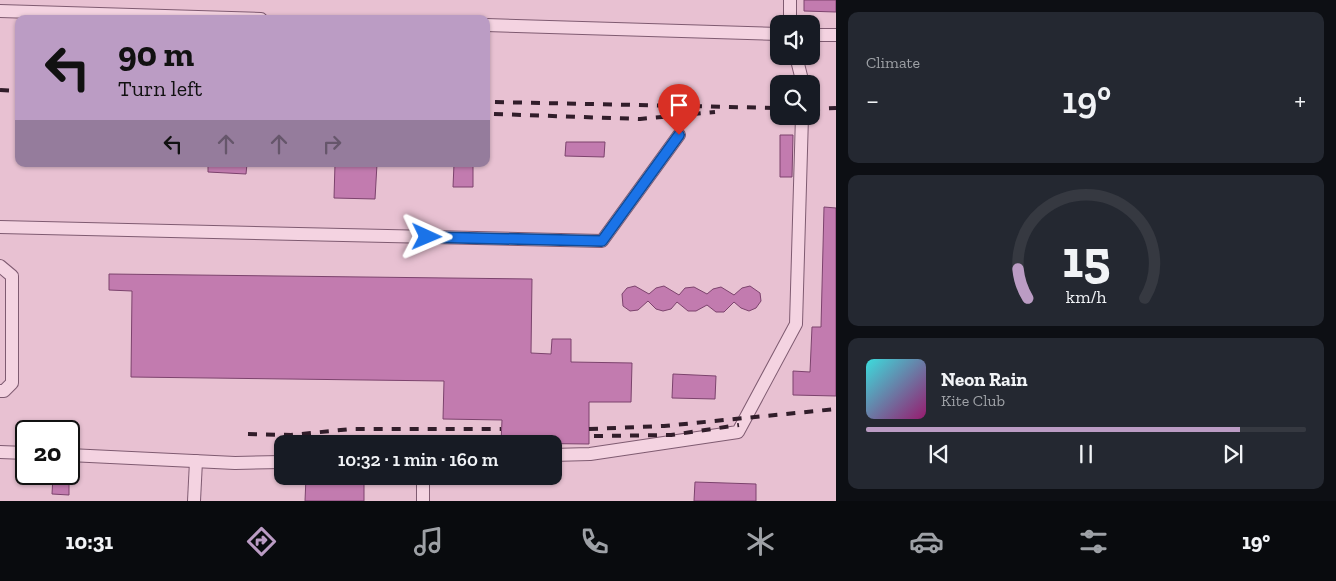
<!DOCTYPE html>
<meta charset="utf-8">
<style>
body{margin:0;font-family:"Zilla Slab",serif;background:#242831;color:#f1f3f6;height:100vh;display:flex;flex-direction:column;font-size:19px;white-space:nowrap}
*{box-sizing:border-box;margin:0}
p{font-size:16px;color:#9ea1a6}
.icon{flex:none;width:28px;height:28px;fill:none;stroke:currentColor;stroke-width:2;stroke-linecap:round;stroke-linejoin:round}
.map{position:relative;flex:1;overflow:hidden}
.details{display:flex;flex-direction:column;gap:12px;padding:12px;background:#0d0f14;width:500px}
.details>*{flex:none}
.guide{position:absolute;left:15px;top:15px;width:475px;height:152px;border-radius:10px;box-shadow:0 1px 4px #0004;background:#bb9cc4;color:#111;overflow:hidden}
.tools{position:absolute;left:770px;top:15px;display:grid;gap:10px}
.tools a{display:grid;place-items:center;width:50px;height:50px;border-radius:10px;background:#171b24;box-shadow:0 1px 4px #0004;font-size:25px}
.speed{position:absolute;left:15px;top:420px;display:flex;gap:10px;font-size:25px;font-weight:700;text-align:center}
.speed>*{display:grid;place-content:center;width:65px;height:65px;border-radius:50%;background:#171b24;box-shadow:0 1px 4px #0004;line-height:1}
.speed .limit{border:2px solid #111;border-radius:8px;background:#fff;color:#111}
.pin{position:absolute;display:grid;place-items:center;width:42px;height:42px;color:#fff;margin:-51px -21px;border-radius:50% 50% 50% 0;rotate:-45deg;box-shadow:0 0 5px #0007}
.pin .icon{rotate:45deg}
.me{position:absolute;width:55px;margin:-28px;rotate:91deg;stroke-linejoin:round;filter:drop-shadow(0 0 4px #0008)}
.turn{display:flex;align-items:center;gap:18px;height:105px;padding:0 20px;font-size:22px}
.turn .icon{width:65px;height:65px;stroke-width:2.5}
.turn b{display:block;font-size:35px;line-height:42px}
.lanes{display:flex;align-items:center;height:48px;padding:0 20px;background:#0003;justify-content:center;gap:25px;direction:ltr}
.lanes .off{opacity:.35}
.big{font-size:38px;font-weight:600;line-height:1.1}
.details .card{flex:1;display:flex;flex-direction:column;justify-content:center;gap:8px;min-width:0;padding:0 18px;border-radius:10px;background:#242831}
.details .dial{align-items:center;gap:0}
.dial svg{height:130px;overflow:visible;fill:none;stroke:#363941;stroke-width:7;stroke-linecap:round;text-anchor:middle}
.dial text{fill:#f1f3f6;stroke:none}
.song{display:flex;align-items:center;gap:15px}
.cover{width:60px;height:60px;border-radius:8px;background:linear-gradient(135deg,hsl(180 70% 55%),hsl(320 70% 35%))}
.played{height:5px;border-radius:2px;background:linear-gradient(90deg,#bb9cc4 85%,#363941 85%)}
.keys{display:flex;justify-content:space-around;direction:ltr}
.heat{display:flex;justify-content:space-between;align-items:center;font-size:28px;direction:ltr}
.trip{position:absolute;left:274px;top:435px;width:288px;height:50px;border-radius:10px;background:#171b24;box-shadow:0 1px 4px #0004;font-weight:600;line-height:50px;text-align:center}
.tab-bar{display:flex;height:80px;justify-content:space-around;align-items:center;background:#090b0e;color:#9ea1a6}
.tab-bar .icon{width:35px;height:35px}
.tab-bar .on{color:#bb9cc4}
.tab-bar b{font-size:22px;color:#f1f3f6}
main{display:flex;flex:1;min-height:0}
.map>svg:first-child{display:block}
.building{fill:#c27baf;stroke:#7c436d}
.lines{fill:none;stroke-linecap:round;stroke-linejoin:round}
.minor-casing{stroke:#7f5b71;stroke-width:14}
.minor{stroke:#f4d3e1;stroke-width:12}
.rail{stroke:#311d2a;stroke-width:4;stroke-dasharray:9 9;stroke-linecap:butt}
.route-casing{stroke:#114b97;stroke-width:12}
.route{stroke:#1a73e8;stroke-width:9}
</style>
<main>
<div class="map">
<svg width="836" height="501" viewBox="0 0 836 501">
<rect width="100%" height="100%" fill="#e8c1d2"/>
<!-- building -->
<g class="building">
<polygon points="804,0 836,0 836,12 804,11"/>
<polygon points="780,135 793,135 792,177 780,177"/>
<polygon points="566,142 605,142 604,157 565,156"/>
<polygon points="208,164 247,164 246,174 208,172"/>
<polygon points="335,164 377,164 375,199 334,198"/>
<polygon points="454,164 473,164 473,187 453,187"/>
<polygon points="824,207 836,208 836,396 793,395 793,371 810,372 812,327 821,327"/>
<polygon points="109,274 532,279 531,353 551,354 552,339 571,339 571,362 632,363 631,402 589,402 589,444 501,443 502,420 443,419 444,381 131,377 132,291 109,290"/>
<polygon points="635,286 649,294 656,288 664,286 679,295 685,288 694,287 707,294 713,289 721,287 734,295 742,288 750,286 760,293 761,301 756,308 749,311 741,308 734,302 724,312 716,312 707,305 696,311 688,311 677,302 671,309 663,311 656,309 648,301 638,310 630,311 623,306 622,294 627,288"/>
<polygon points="673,374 716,376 715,399 672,398"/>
<polygon points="53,476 69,477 69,495 52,494"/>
<polygon points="306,477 364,478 364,501 305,501"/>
<polygon points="695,482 756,484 756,501 694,501"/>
</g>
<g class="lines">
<defs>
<g id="minor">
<polyline points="0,11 261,19"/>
<polyline points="790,24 790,0"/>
<polyline points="486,25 779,34"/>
<polyline points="811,35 836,35"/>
<polyline points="796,56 803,84"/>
<polyline points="0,227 602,241 679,135"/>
<polyline points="0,266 12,276 12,383 4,391 0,391"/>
<polyline points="0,452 26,453"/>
<polyline points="69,455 235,463 282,462"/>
<polyline points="552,455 590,454 738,432 796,324 802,116"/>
<polyline points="194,501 196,461"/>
<polyline points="423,501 423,476"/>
</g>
</defs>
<!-- minor casing -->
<use href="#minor" class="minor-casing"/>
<!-- minor -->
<use href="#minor" class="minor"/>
<!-- rail -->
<g class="rail">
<polyline points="0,90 19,91"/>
<polyline points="495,102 779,108"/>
<polyline points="811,109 836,108"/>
<polyline points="494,114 640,119 715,112"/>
<polyline points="589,429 664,426 836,409"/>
<polyline points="248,434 291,435 351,429 501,429"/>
<polyline points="594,436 671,435 739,425"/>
</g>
</g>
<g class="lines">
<defs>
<polyline id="route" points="427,237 602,241 679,135"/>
</defs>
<!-- route casing -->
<use href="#route" class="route-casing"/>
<!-- route -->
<use href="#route" class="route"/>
</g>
</svg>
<div class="tools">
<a><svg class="icon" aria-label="sound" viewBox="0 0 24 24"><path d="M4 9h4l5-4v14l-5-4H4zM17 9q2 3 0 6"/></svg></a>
<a><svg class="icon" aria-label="search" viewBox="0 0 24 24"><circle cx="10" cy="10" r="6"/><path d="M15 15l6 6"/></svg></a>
</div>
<div class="speed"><div class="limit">20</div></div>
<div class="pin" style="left:679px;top:135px;background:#d93025"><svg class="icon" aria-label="arrive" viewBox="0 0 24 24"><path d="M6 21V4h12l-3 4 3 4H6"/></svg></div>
<svg class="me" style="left:427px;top:237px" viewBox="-20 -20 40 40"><path d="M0-17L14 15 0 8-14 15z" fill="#1a73e8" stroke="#fff" stroke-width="4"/></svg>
<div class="trip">10:32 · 1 min · 160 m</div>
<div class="guide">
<div class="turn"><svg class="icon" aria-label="left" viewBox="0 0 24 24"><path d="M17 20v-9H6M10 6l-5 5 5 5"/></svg><div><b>90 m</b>Turn left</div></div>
<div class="lanes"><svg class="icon" aria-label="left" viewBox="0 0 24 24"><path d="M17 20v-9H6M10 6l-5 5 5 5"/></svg><svg class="icon off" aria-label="ahead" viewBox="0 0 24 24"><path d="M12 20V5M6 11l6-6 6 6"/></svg><svg class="icon off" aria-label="ahead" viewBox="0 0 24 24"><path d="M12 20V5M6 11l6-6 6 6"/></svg><svg class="icon off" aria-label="right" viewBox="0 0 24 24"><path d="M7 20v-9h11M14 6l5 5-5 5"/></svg></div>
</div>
</div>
<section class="details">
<div class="card"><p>Climate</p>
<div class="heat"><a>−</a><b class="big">19°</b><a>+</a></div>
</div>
<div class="card dial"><svg viewBox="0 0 100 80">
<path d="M14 69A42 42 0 1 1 86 69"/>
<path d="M14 69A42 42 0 0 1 8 51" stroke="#bb9cc4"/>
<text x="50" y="56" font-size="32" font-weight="700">15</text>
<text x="50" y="72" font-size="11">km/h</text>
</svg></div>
<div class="card">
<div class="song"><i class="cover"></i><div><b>Neon Rain</b><p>Kite Club</p></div></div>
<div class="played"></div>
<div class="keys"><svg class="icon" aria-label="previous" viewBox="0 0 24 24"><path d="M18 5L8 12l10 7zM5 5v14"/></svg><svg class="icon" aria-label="pause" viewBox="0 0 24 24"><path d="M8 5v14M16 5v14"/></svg><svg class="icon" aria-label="next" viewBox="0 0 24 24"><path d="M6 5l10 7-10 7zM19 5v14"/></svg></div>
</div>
</section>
</main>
<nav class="tab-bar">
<b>10:31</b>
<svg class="icon on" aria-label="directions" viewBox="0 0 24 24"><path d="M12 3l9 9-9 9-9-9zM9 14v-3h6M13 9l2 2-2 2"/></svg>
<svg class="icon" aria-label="music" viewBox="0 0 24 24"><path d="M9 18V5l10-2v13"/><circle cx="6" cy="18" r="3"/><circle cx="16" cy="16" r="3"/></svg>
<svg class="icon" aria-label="phone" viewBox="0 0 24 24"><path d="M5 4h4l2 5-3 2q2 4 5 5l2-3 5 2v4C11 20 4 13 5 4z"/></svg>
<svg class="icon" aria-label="climate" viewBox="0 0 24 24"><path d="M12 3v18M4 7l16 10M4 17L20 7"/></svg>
<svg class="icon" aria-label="car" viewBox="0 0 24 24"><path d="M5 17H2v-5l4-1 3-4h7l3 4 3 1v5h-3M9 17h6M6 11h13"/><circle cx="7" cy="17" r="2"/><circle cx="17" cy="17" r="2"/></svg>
<svg class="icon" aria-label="filters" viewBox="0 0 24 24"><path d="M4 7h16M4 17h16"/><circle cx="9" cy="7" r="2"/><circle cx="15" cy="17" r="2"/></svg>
<b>19°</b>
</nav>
